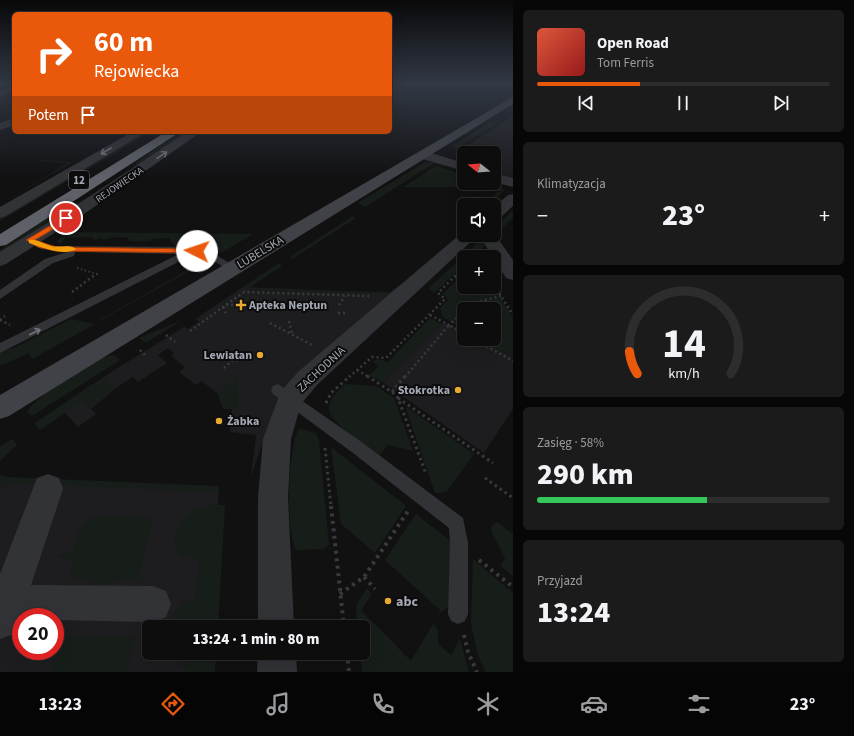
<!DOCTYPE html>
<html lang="pl">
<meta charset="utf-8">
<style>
body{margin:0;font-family:"Source Sans 3",sans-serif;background:#1b1b1c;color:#f1f3f6;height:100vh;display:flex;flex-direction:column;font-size:15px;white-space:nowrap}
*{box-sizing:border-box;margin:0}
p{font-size:13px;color:#9a9c9e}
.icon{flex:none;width:22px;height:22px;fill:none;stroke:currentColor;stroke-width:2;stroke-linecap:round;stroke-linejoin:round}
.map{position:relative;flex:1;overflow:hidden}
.sheet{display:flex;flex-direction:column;gap:10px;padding:10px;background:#070708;width:341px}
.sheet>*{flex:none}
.top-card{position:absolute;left:12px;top:12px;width:380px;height:122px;border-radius:6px;box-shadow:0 4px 16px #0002,0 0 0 1px #2d2d2e;background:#ea580c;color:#fff;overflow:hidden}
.needle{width:26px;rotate:287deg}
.buttons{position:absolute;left:457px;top:146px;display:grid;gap:8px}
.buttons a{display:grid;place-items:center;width:44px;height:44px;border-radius:6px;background:#0d0d0e;box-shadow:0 4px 16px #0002,0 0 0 1px #2d2d2e;font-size:20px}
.speed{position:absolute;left:12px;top:608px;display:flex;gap:8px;font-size:20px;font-weight:700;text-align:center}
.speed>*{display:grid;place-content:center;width:52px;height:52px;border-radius:50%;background:#0d0d0e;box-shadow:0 4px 16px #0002,0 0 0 1px #2d2d2e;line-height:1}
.speed .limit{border:6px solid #d22;background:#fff;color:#111}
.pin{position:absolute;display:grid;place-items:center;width:34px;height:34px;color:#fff;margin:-17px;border:2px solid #fff;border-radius:50%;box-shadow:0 1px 4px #0007}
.me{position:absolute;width:44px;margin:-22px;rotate:274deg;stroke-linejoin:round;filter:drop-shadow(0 0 3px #0008)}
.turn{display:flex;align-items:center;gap:14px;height:84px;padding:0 16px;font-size:18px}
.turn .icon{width:52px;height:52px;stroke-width:2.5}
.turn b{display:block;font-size:28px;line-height:34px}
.then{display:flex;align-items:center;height:38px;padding:0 16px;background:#0003;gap:8px;font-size:15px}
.big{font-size:30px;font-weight:800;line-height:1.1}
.sheet .card{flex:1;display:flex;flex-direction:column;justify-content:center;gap:6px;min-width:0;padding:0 14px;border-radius:6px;background:#1b1b1c}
.sheet .dial{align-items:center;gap:0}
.dial svg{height:104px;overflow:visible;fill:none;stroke:#2d2d2e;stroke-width:7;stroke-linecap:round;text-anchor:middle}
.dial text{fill:#f1f3f6;stroke:none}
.song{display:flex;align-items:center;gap:12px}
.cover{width:48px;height:48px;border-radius:6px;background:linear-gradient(135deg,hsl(10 70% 55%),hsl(0 70% 35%))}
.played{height:4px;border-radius:2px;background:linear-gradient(90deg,#ea580c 35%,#2d2d2e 35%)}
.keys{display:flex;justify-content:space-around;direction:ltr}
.heat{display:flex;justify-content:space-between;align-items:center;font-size:22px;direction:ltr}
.charge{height:6px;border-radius:3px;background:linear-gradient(90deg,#34c759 58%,#2d2d2e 0)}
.trip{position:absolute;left:142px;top:620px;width:228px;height:40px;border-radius:6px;background:#0d0d0e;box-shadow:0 4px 16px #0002,0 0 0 1px #2d2d2e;font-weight:800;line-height:40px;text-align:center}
.tab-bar{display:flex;height:64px;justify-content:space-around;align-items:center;background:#050506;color:#9a9c9e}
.tab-bar .icon{width:28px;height:28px}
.tab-bar .active{color:#ea580c}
.tab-bar b{font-size:18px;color:#f1f3f6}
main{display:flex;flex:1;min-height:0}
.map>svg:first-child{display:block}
.built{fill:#1d1d1f;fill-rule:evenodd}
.green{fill:#171d18}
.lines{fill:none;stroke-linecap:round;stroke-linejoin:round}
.path-far3{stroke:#383a3e;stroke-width:2;stroke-dasharray:1.5 2.5;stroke-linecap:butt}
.path-far2{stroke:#383a3e;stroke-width:2.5;stroke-dasharray:2 3;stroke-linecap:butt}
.path-far1{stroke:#383a3e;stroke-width:3;stroke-dasharray:2.5 3.5;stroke-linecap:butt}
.path{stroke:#383a3e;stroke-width:4;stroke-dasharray:3 4.5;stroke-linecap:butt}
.lane{fill:#323337;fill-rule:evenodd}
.street{fill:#323337;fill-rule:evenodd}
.secondary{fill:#404247;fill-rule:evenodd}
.highway{fill:#5e6168;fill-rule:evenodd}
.oneway{stroke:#70737b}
.route{fill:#ea580c;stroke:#983908}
.slow{fill:#f59e0b}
.poi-dot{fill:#e8a933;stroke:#0c0c0d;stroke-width:1.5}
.labels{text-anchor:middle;stroke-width:4;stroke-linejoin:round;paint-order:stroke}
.far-street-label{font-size:10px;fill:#a3a8b2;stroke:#0c0c0d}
.shield{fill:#0c0c0d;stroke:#767980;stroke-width:1}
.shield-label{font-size:11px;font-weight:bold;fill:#a3a8b2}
.street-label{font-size:12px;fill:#a3a8b2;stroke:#0c0c0d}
.poi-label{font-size:12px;font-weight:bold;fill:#a3a8b2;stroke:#0c0c0d;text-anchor:start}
.near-poi-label{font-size:14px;font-weight:bold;fill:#a3a8b2;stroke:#0c0c0d;text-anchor:start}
</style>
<main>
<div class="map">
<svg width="513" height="672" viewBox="0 0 513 672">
<rect width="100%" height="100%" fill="#111112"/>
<!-- built -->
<g class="built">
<polygon points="513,116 513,180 494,174 494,153 454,154"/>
<polygon points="401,284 265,435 251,477 256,435 230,432 232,409 223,409 218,394 202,381 196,385 179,372 185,367 171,356 174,353 168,348 158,355 167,363 138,382 133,377 116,388 91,409 96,414 78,427 65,413 40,430 35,423 119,367 184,327 188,329 199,322 195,319 243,287 389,293"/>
<polygon points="445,323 448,323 464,331 464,339 479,339 513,357 513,409 484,453 384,383 441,324"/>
<path d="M0 482 219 486 210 627H149V653H208L207 672H0ZM21 617H55V651H21Z"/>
</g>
<!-- green -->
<g class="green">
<polygon points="390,83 483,83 488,87 510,87 505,83 513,84 513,88 490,101 390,101"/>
<polygon points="501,121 457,148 451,147 490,122"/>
<polygon points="143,132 151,132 0,221 0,216"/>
<polygon points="182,132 192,132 133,168 141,159"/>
<polygon points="41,160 73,162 0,204 68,163 40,161"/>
<polygon points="436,162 365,207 359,204 359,202 424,163"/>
<polygon points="436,166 464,175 464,183 489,183 505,190 489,205 484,205 499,191 485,187 403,187"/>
<polygon points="92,195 0,255 0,250 48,218"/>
<polygon points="513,210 513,218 497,233 495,227"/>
<polygon points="353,216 356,218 292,259 290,257"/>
<polygon points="67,232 253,234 221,253 205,247 198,238 178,240 182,245 175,247 169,238 151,239 151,241 129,241 128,237 112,237 102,240 101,238 94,240 92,237 65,238 61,244 56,242"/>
<polygon points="479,241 484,242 485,245 472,257 464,257 464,265 434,293 429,288"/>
<polygon points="195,257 206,262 101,320 99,320 195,266 182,263 181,261"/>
<polygon points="279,263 282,266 247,289 390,292 401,284 401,286 393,294 247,291 243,287"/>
<polygon points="464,272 464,287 494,287 513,318 513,357 479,339 494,339 494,309 464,309 464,331 443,317 440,308 448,300 443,294"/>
<polygon points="430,318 441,324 384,383 369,375 378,367 373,361 379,359 388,362"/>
<polygon points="71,319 95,324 32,359 29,353 0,366 0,351 14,348"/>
<polygon points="182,320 146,343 139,338"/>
<path d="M114 355 120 360 32 416 30 415 27 411C37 396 96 356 114 355Z"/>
<polygon points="237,377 238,409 223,409 218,394"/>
<polygon points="109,378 109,381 116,388 90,409 82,400 40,430 35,423 94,383 97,386"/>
<path d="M345 384 376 386 394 398 413 451 388 445 380 455C368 447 330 423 329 410 328 399 338 391 345 384Z"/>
<polygon points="405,406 474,454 448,490 443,493 435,493"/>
<path d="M302 429 316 433 319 440 329 544 324 549 296 550C285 528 288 452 298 430Z"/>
<polygon points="12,439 17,445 0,461 0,447"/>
<polygon points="331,447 406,506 375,553 341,524"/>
<polygon points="0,475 7,477 219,486 218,492 11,483 0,491"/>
<path d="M217 505H225L218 627H171C175 609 178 605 195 599L199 559C193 558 184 558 179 553 167 539 181 519 193 511 199 507 210 506 217 505Z"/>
<polygon points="416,514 453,543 450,606 439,614 440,610 385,560"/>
<path d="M96 517 152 518 139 579 100 584 70 577 72 560 58 556V555L73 552C79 535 77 522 96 517Z"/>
<polygon points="497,522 513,534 513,576 501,566 505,558 492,533 491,526"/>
<polygon points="473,559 513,593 513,672 486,672 478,656 471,624"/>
<polygon points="367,588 372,594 361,610 411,661 433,624 438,630 438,644 451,655 460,639 469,672 362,672 360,653 363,653 363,627 357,627 356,606"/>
<polygon points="134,637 127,672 52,672 61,638"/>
<polygon points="171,653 216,653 215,672 186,672 187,669"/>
</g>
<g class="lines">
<!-- path-far3 -->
<g class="path-far3">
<polyline points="77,268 97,274 95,275"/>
<polyline points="456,275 464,268"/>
</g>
<!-- path-far2 -->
<g class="path-far2">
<polyline points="455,277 464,278"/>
<polyline points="494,285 513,315"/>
<polyline points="72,292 96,274"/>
<polyline points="226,305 237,305"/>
<polyline points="339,305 345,296"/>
<polyline points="223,307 226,313"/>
<polyline points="467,309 481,301 501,296"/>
<polyline points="338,313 348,313"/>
<polyline points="430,315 449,325 464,311"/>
<polyline points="0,320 10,325"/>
<polyline points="0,320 5,316"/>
<polyline points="289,321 292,334"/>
<polyline points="270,323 312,345"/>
<polyline points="190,331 244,292 369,296"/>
<polyline points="166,335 175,342"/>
<polyline points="473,339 513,361"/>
<polyline points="140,350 146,356"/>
<polyline points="224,368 232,361 256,357"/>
<polyline points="357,370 369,377"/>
<polyline points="349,377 372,357 386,358 445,299 438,293 457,274"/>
<polyline points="405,377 449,325 464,334"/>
</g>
<!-- path-far1 -->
<g class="path-far1">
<polyline points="367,376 392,392 398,398 426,474"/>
<polyline points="392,392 405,376"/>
<polyline points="398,398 493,463"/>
<polyline points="326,403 331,393 350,376"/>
<polyline points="231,421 256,424"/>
<polyline points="325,448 331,507"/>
<polyline points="485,478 513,498"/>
</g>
<!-- path -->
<g class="path">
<polyline points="331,506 344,627"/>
<polyline points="479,560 513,587"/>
<polyline points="364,577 375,589"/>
<polyline points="340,594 364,577 408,511"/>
<polyline points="464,635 468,652 477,672"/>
<polyline points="347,653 349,672"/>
</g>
<!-- lane -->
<g class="lane">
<polygon points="30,237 44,244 56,246 194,247 211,252 238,268 233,271 229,270 205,256 194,254 0,353 0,343 179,254 75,252 74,256 53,263 0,299 0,290 45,259 67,252 41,249 27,242 27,238"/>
<polygon points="278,384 363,443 463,518 468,543 468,614 465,621 458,624 451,621 448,614 450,543 449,528 353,453 273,394 271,390 273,386"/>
</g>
<!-- street -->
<g class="street">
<polygon points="14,86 14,92 0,97 0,91"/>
<polygon points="14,118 14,125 0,130 0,123"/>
<polygon points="132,132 146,132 6,216 0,218 0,207"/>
<polygon points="187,132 201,132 84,214 6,264 0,266 0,252 72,208"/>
<polygon points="424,151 464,163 464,171 419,158 418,155"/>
<polygon points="494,173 513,178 513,187 494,182"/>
<polygon points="513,194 513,206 500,218 494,220 494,207 508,195"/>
<polygon points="464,231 464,235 478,235 317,385 301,404 291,439 288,497 294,627 258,627 258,497 263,439 281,391 299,371"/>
<polygon points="494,233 513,260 513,280 506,278 479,235 494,235"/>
<polygon points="48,474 59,478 63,489 31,585 153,586 166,591 171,604 166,617 153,622 55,620 55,617 21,617 13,634 0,639 0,574 37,478"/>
<polygon points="258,653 296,653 297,672 257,672"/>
</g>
<!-- secondary -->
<polygon class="secondary" points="513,97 513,104 9,416 0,419 0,395"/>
<!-- highway -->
<polygon class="highway" points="166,132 180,132 6,245 0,246 0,234"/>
</g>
<!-- one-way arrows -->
<defs><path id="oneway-shaft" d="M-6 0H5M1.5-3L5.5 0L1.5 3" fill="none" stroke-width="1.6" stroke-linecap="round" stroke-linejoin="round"/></defs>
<g class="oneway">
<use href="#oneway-shaft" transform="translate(106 151) rotate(150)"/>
<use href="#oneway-shaft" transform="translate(162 155) rotate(-34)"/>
<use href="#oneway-shaft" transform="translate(35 332) rotate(-27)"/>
</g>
<!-- sky -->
<linearGradient id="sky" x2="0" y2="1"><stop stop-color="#09090a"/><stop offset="0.47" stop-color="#323844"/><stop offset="1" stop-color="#323844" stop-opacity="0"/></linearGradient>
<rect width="513" height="177" fill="url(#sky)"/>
<!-- route -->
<polygon class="route" points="66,216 70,218 69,220 35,240 56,247 197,249 201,251 197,253 56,251 38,247 26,240"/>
<!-- slow -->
<path class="slow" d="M29 240C37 239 44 244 51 246 59 248 70 244 76 249 65 257 41 247 29 243Z"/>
<!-- markers -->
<g class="poi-dot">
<path d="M239 299h4v4h4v4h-4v4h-4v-4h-4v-4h4z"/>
<circle cx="260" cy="355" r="4"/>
<circle cx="458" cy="390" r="4"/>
<circle cx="219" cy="421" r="4"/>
<circle cx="388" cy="601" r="4"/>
</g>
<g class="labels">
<!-- far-street labels -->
<g class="far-street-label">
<text transform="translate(119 184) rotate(-34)" y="4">REJOWIECKA</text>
</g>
<!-- shield labels -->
<rect class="shield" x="69" y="171" width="20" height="18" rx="3"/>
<g class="shield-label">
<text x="79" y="184">12</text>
</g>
<!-- street labels -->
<g class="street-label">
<text transform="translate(260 252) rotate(-31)" y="4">LUBELSKA</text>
<text transform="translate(321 369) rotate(-43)" y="4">ZACHODNIA</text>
</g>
<!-- poi labels -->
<g class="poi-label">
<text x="249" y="309">Apteka Neptun</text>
<text x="252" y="359" text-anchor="end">Lewiatan</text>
<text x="450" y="394" text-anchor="end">Stokrotka</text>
<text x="227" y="425">Żabka</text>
</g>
<!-- near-poi labels -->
<g class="near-poi-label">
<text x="396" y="606">abc</text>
</g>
</g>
</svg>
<div class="buttons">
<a><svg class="needle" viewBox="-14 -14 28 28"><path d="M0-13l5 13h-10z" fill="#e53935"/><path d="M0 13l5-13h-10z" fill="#9a9c9e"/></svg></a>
<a><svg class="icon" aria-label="sound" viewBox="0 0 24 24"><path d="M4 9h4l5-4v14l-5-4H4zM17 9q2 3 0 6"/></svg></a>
<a>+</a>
<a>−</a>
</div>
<div class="speed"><div class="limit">20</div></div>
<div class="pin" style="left:66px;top:218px;background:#d93025"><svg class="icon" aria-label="arrive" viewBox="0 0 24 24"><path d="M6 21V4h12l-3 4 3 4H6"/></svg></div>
<svg class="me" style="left:197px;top:251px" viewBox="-20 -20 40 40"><circle r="19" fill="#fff"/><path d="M0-13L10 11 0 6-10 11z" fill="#ea580c"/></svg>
<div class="trip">13:24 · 1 min · 80 m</div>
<div class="top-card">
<div class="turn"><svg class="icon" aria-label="right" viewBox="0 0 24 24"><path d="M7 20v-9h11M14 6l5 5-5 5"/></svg><div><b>60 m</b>Rejowiecka</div></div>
<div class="then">Potem<svg class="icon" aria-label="arrive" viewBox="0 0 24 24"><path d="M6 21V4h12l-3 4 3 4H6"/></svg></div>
</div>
</div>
<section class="sheet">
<div class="card">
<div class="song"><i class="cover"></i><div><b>Open Road</b><p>Tom Ferris</p></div></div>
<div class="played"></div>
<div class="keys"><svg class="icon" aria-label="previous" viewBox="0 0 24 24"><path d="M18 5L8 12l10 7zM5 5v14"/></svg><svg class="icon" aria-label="pause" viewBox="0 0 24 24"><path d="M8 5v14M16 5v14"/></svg><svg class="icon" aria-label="next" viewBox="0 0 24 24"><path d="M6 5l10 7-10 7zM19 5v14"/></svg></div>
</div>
<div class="card"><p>Klimatyzacja</p>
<div class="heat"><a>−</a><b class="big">23°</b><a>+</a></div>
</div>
<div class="card dial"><svg viewBox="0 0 100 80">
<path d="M14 69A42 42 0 1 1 86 69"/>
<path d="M14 69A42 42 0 0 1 8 52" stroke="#ea580c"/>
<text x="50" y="56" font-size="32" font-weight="700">14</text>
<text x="50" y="72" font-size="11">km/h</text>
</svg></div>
<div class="card"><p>Zasięg · 58%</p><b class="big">290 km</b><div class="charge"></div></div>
<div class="card"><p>Przyjazd</p><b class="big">13:24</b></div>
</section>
</main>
<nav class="tab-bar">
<b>13:23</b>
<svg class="icon active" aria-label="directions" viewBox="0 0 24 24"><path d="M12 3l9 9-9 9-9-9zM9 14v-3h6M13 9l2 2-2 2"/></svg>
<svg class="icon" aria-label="music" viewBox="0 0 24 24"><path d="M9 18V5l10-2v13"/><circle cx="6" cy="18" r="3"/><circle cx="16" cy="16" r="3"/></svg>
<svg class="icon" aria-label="phone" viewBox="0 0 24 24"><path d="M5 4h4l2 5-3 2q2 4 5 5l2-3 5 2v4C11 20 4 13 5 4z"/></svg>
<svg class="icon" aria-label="climate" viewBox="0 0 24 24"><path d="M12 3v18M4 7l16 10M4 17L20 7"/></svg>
<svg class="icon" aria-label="car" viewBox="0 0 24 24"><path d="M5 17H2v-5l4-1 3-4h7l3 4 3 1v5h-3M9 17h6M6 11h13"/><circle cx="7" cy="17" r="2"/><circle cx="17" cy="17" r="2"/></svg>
<svg class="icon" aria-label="filters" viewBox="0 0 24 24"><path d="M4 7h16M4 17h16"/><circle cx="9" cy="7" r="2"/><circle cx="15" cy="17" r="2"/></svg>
<b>23°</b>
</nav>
